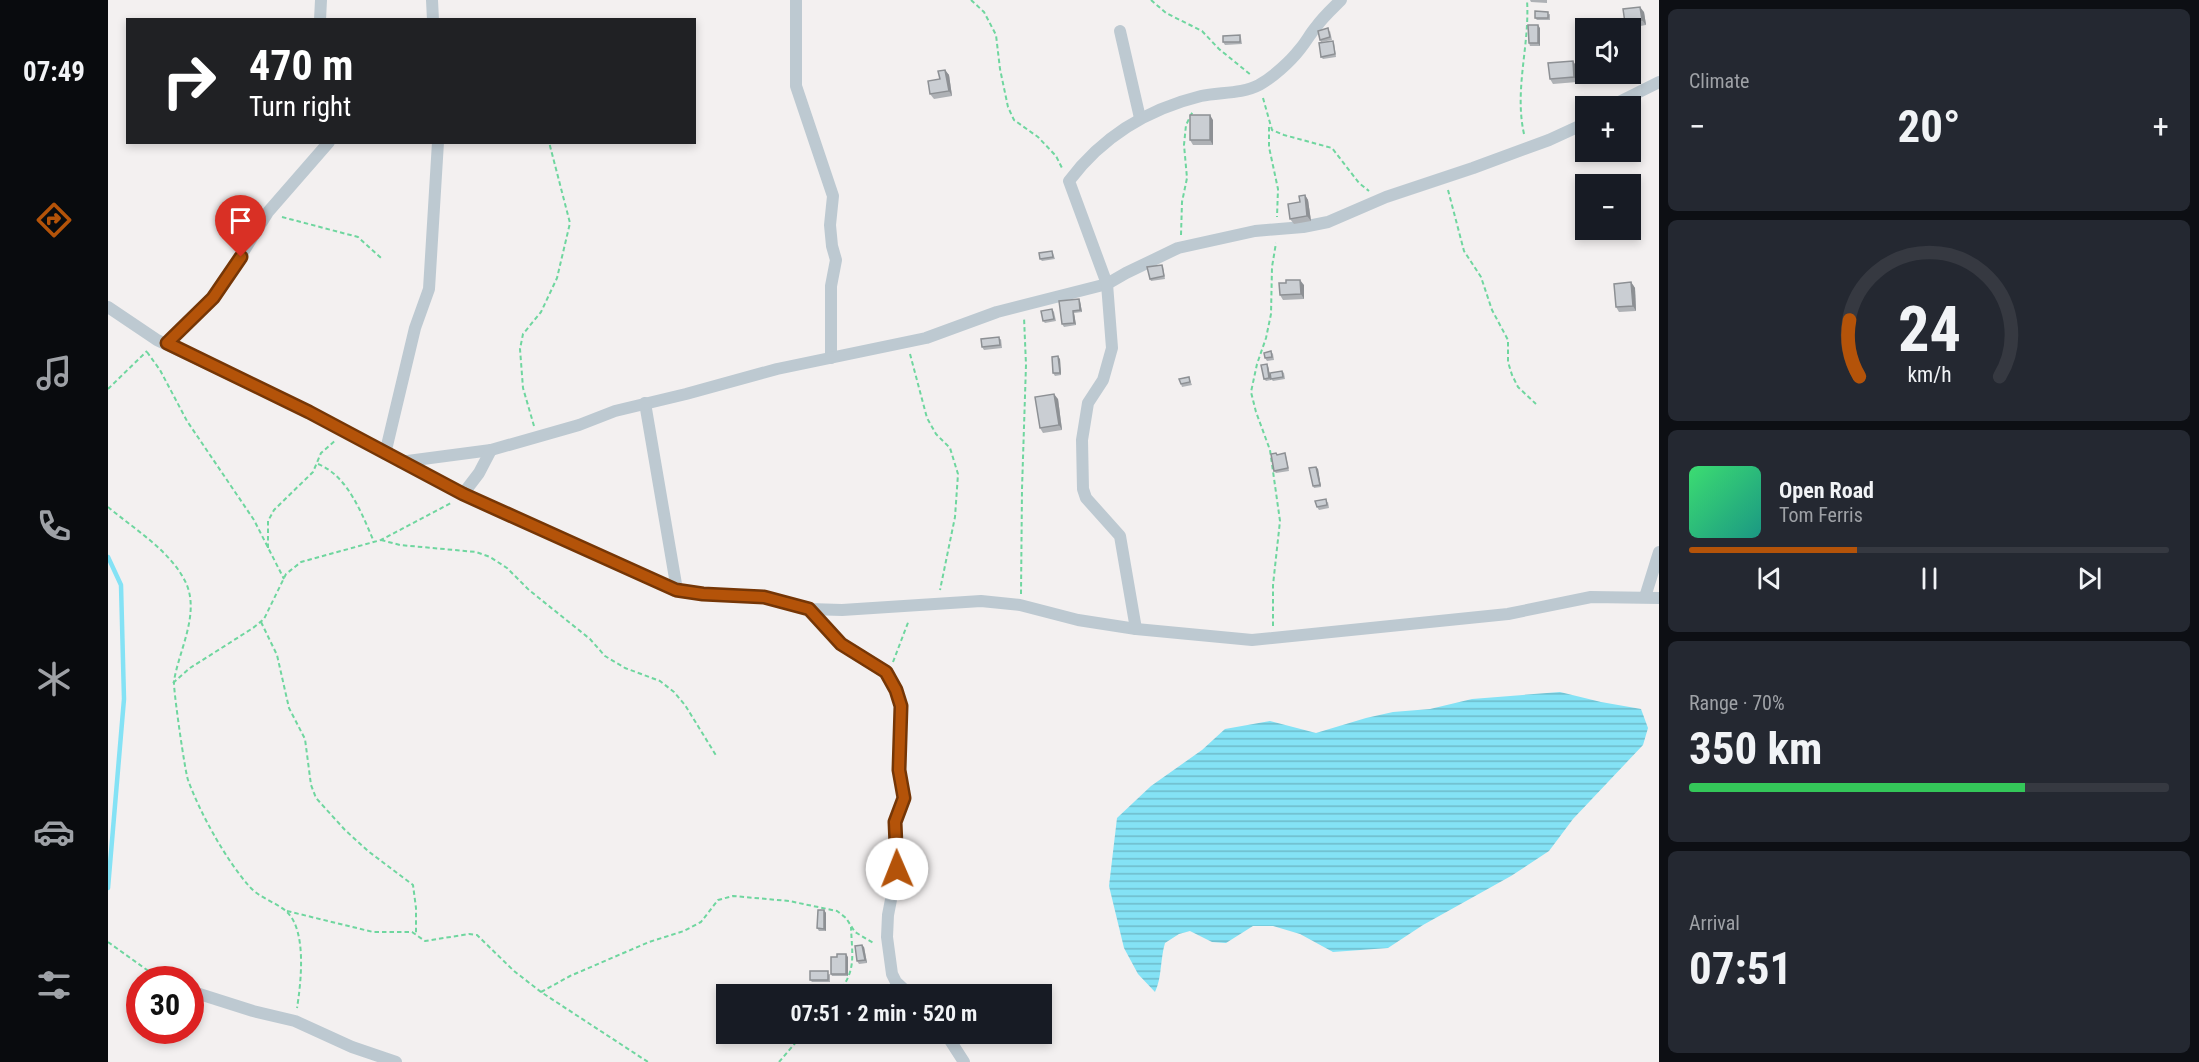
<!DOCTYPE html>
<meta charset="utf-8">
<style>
body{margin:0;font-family:"Roboto Condensed",sans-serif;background:#242831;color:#f1f3f6;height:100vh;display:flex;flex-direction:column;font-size:22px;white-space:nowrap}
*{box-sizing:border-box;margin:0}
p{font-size:20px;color:#9ea1a6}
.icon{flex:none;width:33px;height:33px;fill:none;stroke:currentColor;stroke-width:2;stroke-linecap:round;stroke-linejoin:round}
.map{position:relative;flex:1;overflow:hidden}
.drawer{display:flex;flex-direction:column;gap:9px;padding:9px;background:#0d0f14;width:540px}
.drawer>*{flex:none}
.banner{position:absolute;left:18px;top:18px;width:570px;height:126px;border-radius:0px;box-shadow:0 3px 9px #0003;background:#202124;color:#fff;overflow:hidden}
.fabs{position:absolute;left:1467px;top:18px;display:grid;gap:12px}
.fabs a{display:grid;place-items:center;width:66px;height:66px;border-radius:0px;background:#171b24;box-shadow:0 3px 9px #0003;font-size:30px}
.speed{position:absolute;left:18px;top:966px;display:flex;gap:12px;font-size:30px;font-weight:700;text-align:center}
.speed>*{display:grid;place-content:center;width:78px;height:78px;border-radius:50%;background:#171b24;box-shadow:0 3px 9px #0003;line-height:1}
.speed .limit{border:9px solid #d22;background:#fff;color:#111}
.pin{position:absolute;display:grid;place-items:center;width:51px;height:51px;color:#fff;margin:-62px -26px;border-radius:50% 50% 50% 0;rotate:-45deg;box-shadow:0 0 6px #0007}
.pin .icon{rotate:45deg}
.me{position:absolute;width:66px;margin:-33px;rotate:359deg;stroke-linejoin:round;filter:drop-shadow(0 0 4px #0008)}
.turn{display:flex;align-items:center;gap:21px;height:126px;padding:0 24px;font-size:27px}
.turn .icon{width:78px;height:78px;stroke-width:2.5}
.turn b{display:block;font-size:42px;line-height:51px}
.big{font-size:45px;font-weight:700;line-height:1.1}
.drawer .card{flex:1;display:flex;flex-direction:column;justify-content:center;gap:9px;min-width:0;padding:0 21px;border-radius:9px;background:#242831}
.drawer .dial{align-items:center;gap:0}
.dial svg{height:156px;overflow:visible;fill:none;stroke:#363941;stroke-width:7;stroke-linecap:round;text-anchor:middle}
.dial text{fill:#f1f3f6;stroke:none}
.song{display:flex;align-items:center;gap:18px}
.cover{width:72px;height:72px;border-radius:9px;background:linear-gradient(135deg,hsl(140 70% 55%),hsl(170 70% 35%))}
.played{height:6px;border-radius:3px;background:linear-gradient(90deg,#b45309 35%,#363941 35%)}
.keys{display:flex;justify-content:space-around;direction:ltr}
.heat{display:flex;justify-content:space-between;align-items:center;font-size:33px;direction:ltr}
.charge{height:9px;border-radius:4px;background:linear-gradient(90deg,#34c759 70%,#363941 0)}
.trip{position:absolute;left:608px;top:984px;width:336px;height:60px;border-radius:0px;background:#171b24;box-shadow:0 3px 9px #0003;font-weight:700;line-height:60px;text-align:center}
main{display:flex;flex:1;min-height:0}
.dock{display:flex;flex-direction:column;width:108px;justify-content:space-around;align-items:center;background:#090b0e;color:#9ea1a6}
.dock .icon{width:42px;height:42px}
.dock .selected{color:#b45309}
.dock b{font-size:27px;color:#f1f3f6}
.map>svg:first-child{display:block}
.water{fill:url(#water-rules)}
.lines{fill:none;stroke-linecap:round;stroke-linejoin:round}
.stream{stroke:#84e2f5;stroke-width:4.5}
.path{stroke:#6fd69f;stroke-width:2;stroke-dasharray:4.5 3;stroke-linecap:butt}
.minor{stroke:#bdc9d1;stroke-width:12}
.wall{fill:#aeb1b5}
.shaded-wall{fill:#8d9094}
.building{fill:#caced3;stroke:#8d9094;stroke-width:1.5}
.route-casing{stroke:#753606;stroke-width:15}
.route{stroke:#b45309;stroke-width:10}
</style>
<main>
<nav class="dock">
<b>07:49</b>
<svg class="icon selected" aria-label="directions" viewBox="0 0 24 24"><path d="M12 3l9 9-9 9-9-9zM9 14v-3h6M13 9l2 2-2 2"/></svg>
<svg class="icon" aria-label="music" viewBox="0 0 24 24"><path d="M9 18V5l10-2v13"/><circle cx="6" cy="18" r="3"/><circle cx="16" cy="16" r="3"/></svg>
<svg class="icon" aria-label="phone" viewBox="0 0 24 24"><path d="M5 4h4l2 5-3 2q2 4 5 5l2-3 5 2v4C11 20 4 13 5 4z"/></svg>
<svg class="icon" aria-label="climate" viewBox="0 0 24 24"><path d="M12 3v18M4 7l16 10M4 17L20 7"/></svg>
<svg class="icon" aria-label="car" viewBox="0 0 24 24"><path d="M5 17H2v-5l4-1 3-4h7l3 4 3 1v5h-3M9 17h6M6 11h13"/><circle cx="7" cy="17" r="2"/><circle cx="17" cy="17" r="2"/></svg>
<svg class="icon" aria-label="filters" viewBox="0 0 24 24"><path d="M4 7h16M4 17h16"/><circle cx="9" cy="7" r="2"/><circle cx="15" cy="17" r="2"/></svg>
</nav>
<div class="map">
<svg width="1551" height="1062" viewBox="0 0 1551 1062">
<defs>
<pattern id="water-rules" width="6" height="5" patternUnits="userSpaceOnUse" patternTransform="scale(1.5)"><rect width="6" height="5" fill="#84e2f5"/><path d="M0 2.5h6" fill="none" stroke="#6ebaca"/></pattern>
</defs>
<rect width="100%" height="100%" fill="#f3f0f0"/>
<!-- water -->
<path class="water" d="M1452 692 1493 702 1533 709 1540 728 1535 745 1465 819 1441 851 1403 876 1315 925 1280 948 1225 952 1192 934 1165 926H1145L1118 943 1104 942 1082 931 1071 934 1057 943C1052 960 1054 977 1047 992L1030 974 1016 948 1001 886 1009 818 1043 786 1094 750 1117 729 1162 721 1208 733 1258 718 1285 712 1322 709 1364 699Z"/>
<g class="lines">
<!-- stream -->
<polyline class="stream" points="0,557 13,585 16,699 0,888"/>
<!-- path -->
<g class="path">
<polyline points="863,0 876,12 888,35 892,69 900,107 906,120 930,137 948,156 954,168"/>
<polyline points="1043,0 1058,13 1094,31 1111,49 1143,75"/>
<polyline points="1155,98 1164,130 1176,135 1224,148 1251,183 1261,191"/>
<polyline points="1161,127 1161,147 1170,189 1169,217"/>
<path d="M1416 134C1406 89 1422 45 1419 0"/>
<polyline points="1340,190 1356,251 1373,277 1384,310 1400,340 1400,362 1404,375 1410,387 1428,404"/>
<polyline points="174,217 250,237 273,258"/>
<polyline points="1073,235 1074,202 1079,178 1076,145 1078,125 1085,111"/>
<polyline points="39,352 52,370 79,421 146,520 176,579"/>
<polyline points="802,354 819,418 828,434 842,448 850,474 847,517 832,590"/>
<polyline points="0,389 39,351"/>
<polyline points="426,426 415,388 412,349 415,334 433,312 449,278 462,223 441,142"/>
<path d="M210 464C240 476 254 514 266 542"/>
<path d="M0 507C26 529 63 551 78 583 92 614 71 650 66 681 65 688 77 772 80 780 92 813 118 860 141 886 151 898 168 902 179 912 199 931 193 983 189 1008"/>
<polyline points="273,540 292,545 368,552 382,557 399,568 421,590 482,639 497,656 517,668 552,681 566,692 577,705 609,757"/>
<polyline points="160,548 160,521 166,510 205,472 213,453 228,440"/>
<polyline points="913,594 914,489 918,365 916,317"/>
<polyline points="153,622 169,655 181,708 197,739 203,785 208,798 237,830 260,851 305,885 308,908 308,933"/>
<polyline points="1165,626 1165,585 1172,521 1162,450 1148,412 1143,392 1149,364 1158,338 1163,314 1164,267 1168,243"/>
<polyline points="785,662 801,620"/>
<polyline points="65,683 82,668 145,628 156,619 178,574 193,562 273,540 343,503"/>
<polyline points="179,911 265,932 304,932 317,941 361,934 369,935 406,971 433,992 540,1062"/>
<polyline points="0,942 53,980"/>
<polyline points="433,992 462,976 541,942 576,931 593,922 610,900 625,896 681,901 729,911 738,918 747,932 767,944"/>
<path d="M729 994C749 971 744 956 743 927"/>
<polyline points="671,1062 695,1034"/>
</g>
<!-- minor -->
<g class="minor">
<polyline points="324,0 325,20"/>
<polyline points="688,0 688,86 725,196 722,225 724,246 728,260 723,286 723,358"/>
<polyline points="212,20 213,0"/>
<polyline points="1012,31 1032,118"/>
<polyline points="1503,106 1551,82"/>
<polyline points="0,307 49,340 201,412 355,494 569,590 595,594 656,597 701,609 734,610 873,601 912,605 970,620 1028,629 1144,640 1400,614 1483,597 1551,598"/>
<polyline points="59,343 113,288 160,212 221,142"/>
<polyline points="537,403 569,590"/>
<polyline points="277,454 307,328 321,289 330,142"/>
<polyline points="292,462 383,450 471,425 507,411 578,394 669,369 818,338 889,312 999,284 1018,273 1070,248 1147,231 1195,227 1220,222 1278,197 1365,168 1441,140 1478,123"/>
<polyline points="355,494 371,473 383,450"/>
<polyline points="1537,597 1551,552"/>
<path d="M701 609C712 620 721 634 733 644 763 668 782 662 793 706L791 769 797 798 787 822 789 869 780 915 779 937 784 974 788 982 801 994"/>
<path d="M1028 629 1012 536 978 498 975 489 974 440 980 403 995 380 1004 348 999 284 961 181C994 137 1040 109 1093 96 1111 92 1134 94 1151 85 1165 77 1182 62 1192 49 1198 42 1202 34 1208 27 1215 17 1224 9 1233 0"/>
<polyline points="82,991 145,1011 187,1021 244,1047 288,1062"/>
<polyline points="838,1034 856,1062"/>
</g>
</g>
<!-- wall -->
<g class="wall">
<polygon points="1422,0 1439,0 1439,3 1423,2"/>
<polygon points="1536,12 1538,25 1521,28 1517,23"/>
<polygon points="1442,14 1442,20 1429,20 1427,18"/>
<polygon points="1432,28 1432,46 1422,46 1421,43"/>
<polygon points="1222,31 1224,40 1213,42 1212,40"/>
<polygon points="1132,35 1133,38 1134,44 1117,45 1115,42"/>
<polygon points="1226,43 1228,57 1215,59 1213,57"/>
<polygon points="1465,61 1468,66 1469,82 1445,84 1442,79"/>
<polygon points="837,70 841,75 844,96 826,99 822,94"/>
<polygon points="1105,120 1105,145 1085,145 1082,140"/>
<polygon points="1197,195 1200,200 1203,221 1186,224 1182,219"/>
<polygon points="945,253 947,259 934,261 932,259"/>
<polygon points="1055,267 1057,279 1043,281 1042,279"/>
<polygon points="1523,282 1527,288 1528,311 1511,312 1508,307"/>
<polygon points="1178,283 1196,285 1196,299 1175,300 1172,295"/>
<polygon points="971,299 972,301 974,312 966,313 968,325 956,327 954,324"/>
<polygon points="944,309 946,312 948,321 937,323 935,321"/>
<polygon points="893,339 894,348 876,350 874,347"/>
<polygon points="1163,351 1165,354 1166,360 1159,361 1157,358"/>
<polygon points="952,359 953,375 947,376 945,373"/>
<polygon points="1160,366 1163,380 1158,381 1156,379"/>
<polygon points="1174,371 1176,373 1177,379 1165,381 1163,379"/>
<polygon points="1081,377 1082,380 1084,385 1074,387 1073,384"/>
<polygon points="950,399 954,430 935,433 932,428"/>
<polygon points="1168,453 1170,455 1178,456 1181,471 1168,473 1166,471"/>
<polygon points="1208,467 1210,469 1213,487 1206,488 1205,486"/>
<polygon points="1220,502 1221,508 1211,510 1209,507"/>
<polygon points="716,910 718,913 718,931 711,931 709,928"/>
<polygon points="756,947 759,963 751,964 749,961"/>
<polygon points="740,957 740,976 724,976 723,974"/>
<polygon points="722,974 722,982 704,982 702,980"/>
</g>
<!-- shaded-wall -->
<g class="shaded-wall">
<polygon points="1532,7 1536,12 1538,25 1534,20"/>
<polygon points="1430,25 1432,28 1432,46 1430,43"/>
<polygon points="1465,61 1468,66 1469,82 1466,77"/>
<polygon points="837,70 841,75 844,96 841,91"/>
<polygon points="1102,115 1105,120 1105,145 1102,140"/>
<polygon points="1530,136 1531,138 1530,155 1528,152"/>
<polygon points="1197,195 1200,200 1203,221 1199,216"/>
<polygon points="1192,280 1196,285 1196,299 1193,294"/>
<polygon points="1523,282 1527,288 1528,311 1525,306"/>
<polygon points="971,299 972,301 974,312 972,310"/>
<polygon points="965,311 966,313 968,325 966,323"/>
<polygon points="950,356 952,359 953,375 952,373"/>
<polygon points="1159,364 1160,366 1163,380 1161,378"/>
<polygon points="946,394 950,399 954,430 951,425"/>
<polygon points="1208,467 1210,469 1213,487 1212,485"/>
<polygon points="716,910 718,913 718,931 716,929"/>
<polygon points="754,945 756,947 759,963 757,960"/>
<polygon points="738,954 740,957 740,976 738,974"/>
</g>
<!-- building -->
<g class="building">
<polygon points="1532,7 1534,20 1517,23 1515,9"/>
<polygon points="1427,11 1440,12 1440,18 1427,18"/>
<polygon points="1420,25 1430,25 1430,43 1421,43"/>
<polygon points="1220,28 1222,37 1212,40 1210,31"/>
<polygon points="1132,35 1132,42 1115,42 1115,36"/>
<polygon points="1225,41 1227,54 1213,57 1211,43"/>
<polygon points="1465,61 1466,77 1442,79 1440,63"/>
<polygon points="837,70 841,91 822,94 820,81 832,79 830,71"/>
<rect x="1082" y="115" width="20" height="25"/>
<polygon points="1523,136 1530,136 1528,152 1522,152"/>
<polygon points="1197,195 1199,216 1182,219 1180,204 1192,202 1191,196"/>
<polygon points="944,251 945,257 932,259 931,253"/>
<polygon points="1054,265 1056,276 1042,279 1039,267"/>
<polygon points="1178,280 1192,280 1193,294 1172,295 1171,283 1178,283"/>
<polygon points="1523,282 1525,306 1508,307 1506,284"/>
<polygon points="971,299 972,310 965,311 966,323 954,324 951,301"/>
<polygon points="944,309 946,319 935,321 933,311"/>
<polygon points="891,337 892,345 874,347 873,339"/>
<polygon points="1163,351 1164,357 1157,358 1156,353"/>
<polygon points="950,356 952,373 945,373 944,357"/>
<polygon points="1159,364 1161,378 1156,379 1153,365"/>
<polygon points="1174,371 1175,377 1163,379 1162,373"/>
<polygon points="1081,377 1082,382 1073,384 1071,379"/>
<polygon points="946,394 951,425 932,428 927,397"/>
<polygon points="1168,453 1169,455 1177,453 1180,468 1166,471 1163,454"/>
<polygon points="1208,467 1212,485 1205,486 1201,468"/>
<polygon points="1218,499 1219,505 1209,507 1207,501"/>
<polygon points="710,910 716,910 716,929 709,928"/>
<polygon points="754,945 757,960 749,961 747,946"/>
<polygon points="729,954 738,954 738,974 723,974 723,957 729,957"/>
<rect x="702" y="971" width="18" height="9"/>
</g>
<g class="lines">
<defs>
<polyline id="route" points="133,257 105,298 59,343 201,412 355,494 568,590 595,594 656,597 701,609 733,644 778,672 788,690 793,706 791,770 796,798 787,822 789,869"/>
</defs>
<!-- route casing -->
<use href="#route" class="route-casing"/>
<!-- route -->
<use href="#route" class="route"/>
</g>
</svg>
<div class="fabs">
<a><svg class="icon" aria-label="sound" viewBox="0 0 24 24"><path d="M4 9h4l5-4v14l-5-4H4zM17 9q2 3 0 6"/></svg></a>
<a>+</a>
<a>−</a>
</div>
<div class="speed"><div class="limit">30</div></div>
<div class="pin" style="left:133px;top:257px;background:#d93025"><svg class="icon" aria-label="arrive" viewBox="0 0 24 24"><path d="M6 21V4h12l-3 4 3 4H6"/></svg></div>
<svg class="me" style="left:789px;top:869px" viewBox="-20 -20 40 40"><circle r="19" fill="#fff"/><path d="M0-13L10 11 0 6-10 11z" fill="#b45309"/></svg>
<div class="trip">07:51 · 2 min · 520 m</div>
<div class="banner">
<div class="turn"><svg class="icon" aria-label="right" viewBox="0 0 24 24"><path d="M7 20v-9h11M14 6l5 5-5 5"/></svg><div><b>470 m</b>Turn right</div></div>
</div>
</div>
<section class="drawer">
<div class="card"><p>Climate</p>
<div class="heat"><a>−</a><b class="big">20°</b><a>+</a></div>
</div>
<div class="card dial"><svg viewBox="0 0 100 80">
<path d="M14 69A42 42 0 1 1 86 69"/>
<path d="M14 69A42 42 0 0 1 9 40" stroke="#b45309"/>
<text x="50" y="56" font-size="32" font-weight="700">24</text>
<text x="50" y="72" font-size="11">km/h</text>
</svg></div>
<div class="card">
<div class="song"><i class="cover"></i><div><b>Open Road</b><p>Tom Ferris</p></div></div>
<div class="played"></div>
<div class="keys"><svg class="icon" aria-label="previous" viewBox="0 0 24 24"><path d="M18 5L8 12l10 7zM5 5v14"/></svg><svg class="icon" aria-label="pause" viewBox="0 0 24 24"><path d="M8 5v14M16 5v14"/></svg><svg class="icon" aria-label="next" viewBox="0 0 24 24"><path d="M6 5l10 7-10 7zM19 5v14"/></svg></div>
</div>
<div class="card"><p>Range · 70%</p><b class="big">350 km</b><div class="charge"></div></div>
<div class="card"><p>Arrival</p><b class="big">07:51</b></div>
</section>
</main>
